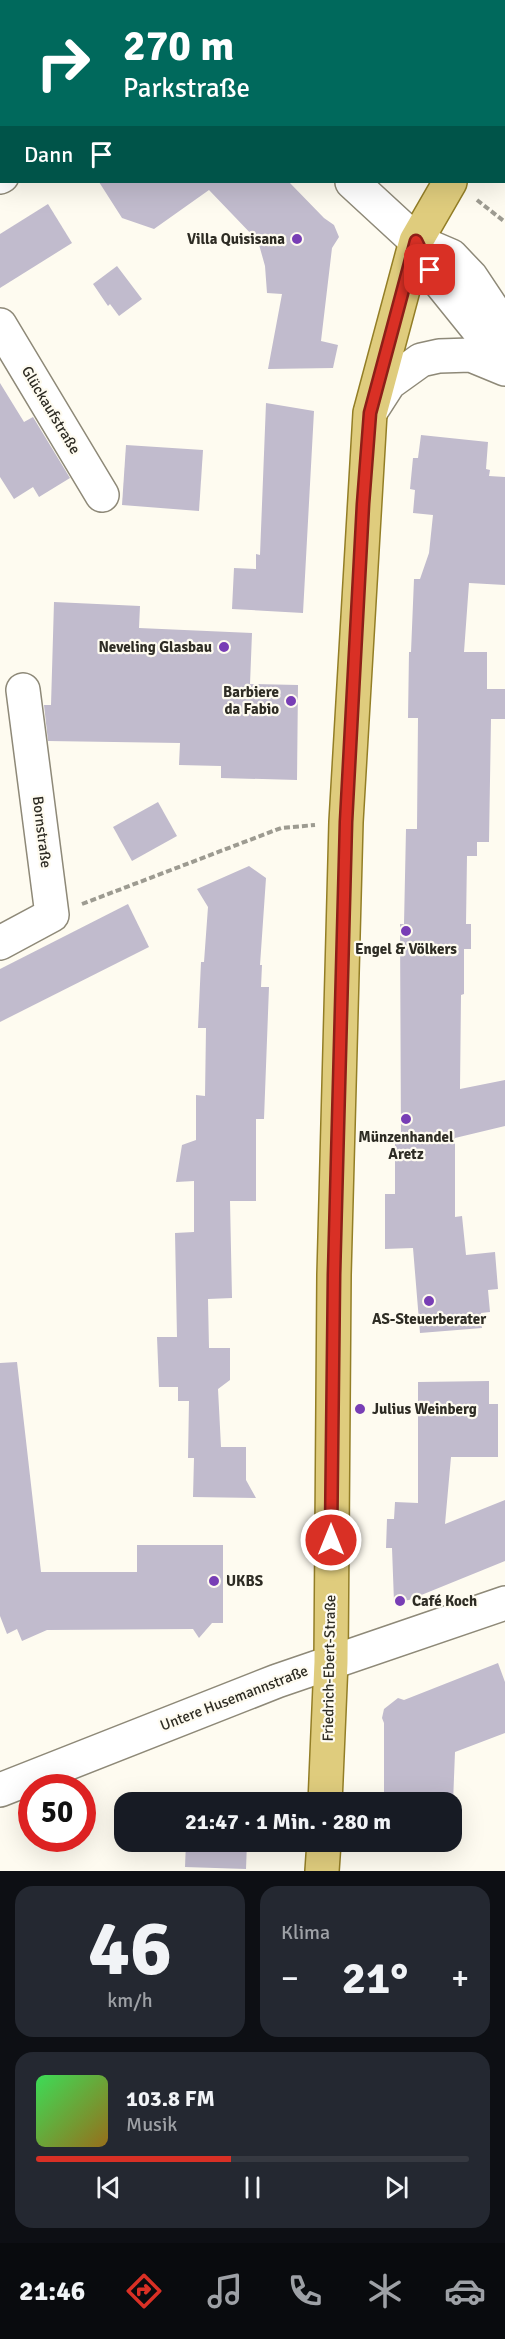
<!DOCTYPE html>
<html lang="de">
<meta charset="utf-8">
<style>
body{margin:0;font-family:Signika,sans-serif;background:#242831;color:#f1f3f6;height:100vh;display:flex;flex-direction:column;font-size:22px;white-space:nowrap}
*{box-sizing:border-box;margin:0}
p{font-size:20px;color:#9ea1a6}
.icon{flex:none;width:33px;height:33px;fill:none;stroke:currentColor;stroke-width:2;stroke-linecap:round;stroke-linejoin:round}
.map{position:relative;height:1871px;overflow:hidden}
.details{display:flex;flex-direction:column;gap:15px;padding:15px;background:#0d0f14;flex:1}
.details>*{flex:none}
.top-card{position:absolute;left:0px;top:0px;width:506px;height:183px;box-shadow:0 6px 24px #0002;background:#00695c;color:#fff;overflow:hidden}
.speed{position:absolute;left:18px;top:1774px;display:flex;gap:12px;font-size:30px;font-weight:700;text-align:center}
.speed>*{display:grid;place-content:center;width:78px;height:78px;border-radius:50%;background:#171b24;box-shadow:0 6px 24px #0002;line-height:1}
.speed .limit{border:9px solid #d22;background:#fff;color:#111}
.pin{position:absolute;display:grid;place-items:center;width:51px;height:51px;color:#fff;margin:-26px;border-radius:12px;box-shadow:0 3px 9px #0006}
.me{position:absolute;width:66px;margin:-33px;rotate:0deg;stroke-linejoin:round;filter:drop-shadow(0 0 4px #0008)}
.turn{display:flex;align-items:center;gap:21px;height:126px;padding:0 24px;font-size:27px}
.turn .icon{width:78px;height:78px;stroke-width:2.5}
.turn b{display:block;font-size:42px;line-height:51px}
.then{display:flex;align-items:center;height:57px;padding:0 24px;background:#0003;gap:12px;font-size:22px}
.big{font-size:45px;font-weight:800;line-height:1.1}
.details .card{flex:1;display:flex;flex-direction:column;justify-content:center;gap:9px;min-width:0;padding:0 21px;border-radius:18px;background:#242831}
.details .dial{align-items:center;gap:0}
.dial b{font-size:78px;line-height:1}
.song{display:flex;align-items:center;gap:18px}
.cover{width:72px;height:72px;border-radius:9px;background:linear-gradient(135deg,hsl(130 70% 55%),hsl(40 70% 35%))}
.played{height:6px;border-radius:3px;background:linear-gradient(90deg,#d93025 45%,#363941 45%)}
.keys{display:flex;justify-content:space-around;direction:ltr}
.heat{display:flex;justify-content:space-between;align-items:center;font-size:33px;direction:ltr}
.details .tiles{flex:1;display:grid;gap:15px;grid-template-columns:1fr 1fr}
.card:last-child{grid-column:span 2}
.trip{position:absolute;left:114px;top:1792px;width:348px;height:60px;border-radius:18px;background:#171b24;box-shadow:0 6px 24px #0002;font-weight:800;line-height:60px;text-align:center}
.dock{display:flex;height:96px;justify-content:space-around;align-items:center;background:#090b0e;color:#9ea1a6}
.dock .icon{width:42px;height:42px}
.dock .selected{color:#d93025}
.dock b{font-size:27px;color:#f1f3f6}
.map>svg:first-child{display:block}
.building{fill:#c1bbcd}
.lines{fill:none;stroke-linecap:round;stroke-linejoin:round}
.minor-casing{stroke:#8e8978;stroke-width:36}
.major-casing{stroke:#937e26;stroke-width:36}
.path{stroke:#9d9b91;stroke-width:4;stroke-dasharray:6 3;stroke-linecap:butt}
.minor{stroke:#fff;stroke-width:33}
.major{stroke:#dfcc7d;stroke-width:33}
.route-casing{stroke:#8d1f18;stroke-width:15}
.route{stroke:#d93025;stroke-width:10}
.poi-dot{fill:#783eb5;stroke:#fefbf0;stroke-width:2}
.labels{text-anchor:middle;stroke-width:4.5;stroke-linejoin:round;paint-order:stroke}
.poi-label{font-size:15px;font-weight:bold;fill:#2e2c24;stroke:#fefbf0;text-anchor:end}
.street-label{font-size:15px;fill:#2e2c24;stroke:#fefbf0}
</style>
<div class="map">
<svg width="505" height="1871" viewBox="0 0 505 1871">
<rect width="100%" height="100%" fill="#fefbf0"/>
<!-- building -->
<g class="building">
<polygon points="99,182 289,182 324,218 334,225 339,237 332,248 321,341 338,345 333,368 268,369 282,294 267,293 265,266 258,241 209,190 154,229 122,218"/>
<polygon points="48,204 72,243 0,288 0,234"/>
<polygon points="117,266 142,299 119,316 110,304 108,306 93,284"/>
<polygon points="0,383 24,422 33,417 70,478 39,497 33,487 14,499 0,477"/>
<polygon points="266,403 314,411 303,613 232,609 234,568 256,569 256,554 260,555"/>
<polygon points="421,435 488,442 486,469 490,470 489,476 505,477 505,585 469,583 464,652 487,652 487,689 505,689 505,719 491,719 489,842 477,842 477,856 467,856 466,924 471,924 471,949 464,949 464,994 461,995 460,1089 505,1080 505,1126 455,1138 455,1217 462,1216 466,1255 495,1252 498,1289 488,1290 490,1312 481,1313 482,1328 420,1333 413,1248 385,1249 385,1194 395,1194 395,1141 401,1141 400,924 404,924 406,829 417,829 418,718 408,718 409,652 411,652 414,579 420,579 429,553 433,515 413,513 415,490 410,489 413,458 418,458"/>
<polygon points="126,445 203,450 199,511 122,505"/>
<polygon points="54,602 140,606 139,628 252,633 250,684 298,685 297,780 221,778 221,766 179,765 180,743 48,741 44,705 51,705"/>
<polygon points="158,802 177,836 132,861 113,827"/>
<polygon points="249,866 266,878 260,965 262,965 261,987 269,987 264,1119 256,1119 256,1201 230,1201 232,1298 208,1299 209,1348 230,1348 230,1380 218,1389 221,1447 246,1447 246,1480 256,1498 193,1497 194,1458 188,1458 189,1401 178,1401 178,1387 159,1387 157,1337 177,1337 175,1233 194,1232 194,1181 176,1182 182,1145 196,1140 196,1095 205,1096 206,1028 198,1028 201,962 204,962 208,907 197,889"/>
<polygon points="128,904 149,947 0,1022 0,969"/>
<polygon points="17,1362 41,1572 137,1572 137,1545 223,1545 223,1623 212,1623 199,1638 193,1629 47,1630 22,1641 17,1629 7,1634 0,1616 0,1363"/>
<polygon points="489,1381 489,1404 498,1404 498,1457 451,1457 445,1524 505,1500 505,1561 409,1600 394,1602 392,1548 386,1548 387,1519 394,1519 395,1502 418,1503 418,1382"/>
<polygon points="498,1663 505,1682 505,1733 455,1752 453,1803 384,1803 384,1723 382,1718 384,1709 398,1698 404,1700"/>
<polygon points="215,1795 249,1796 249,1803 215,1803"/>
<polygon points="186,1842 247,1842 246,1869 185,1867"/>
</g>
<g class="lines">
<defs>
<g id="minor">
<polyline points="182,0 184,2"/>
<polyline points="482,2 482,0"/>
<polyline points="504,13 505,14"/>
<polyline points="0,177 2,176"/>
<polyline points="352,182 416,241 451,256 471,277 505,328"/>
<polyline points="416,241 430,270 505,363"/>
<polyline points="0,325 102,495"/>
<polyline points="371,411 389,383 421,360 439,356 471,355 505,369"/>
<polyline points="0,943 52,915 23,690"/>
<polyline points="0,1790 277,1681 505,1603"/>
</g>
<g id="major">
<polyline points="504,124 505,123"/>
<polyline points="325,1803 331,1662 334,1275 346,822 370,413 416,241 450,182"/>
<polyline points="322,1871 324,1842"/>
</g>
</defs>
<!-- minor casing -->
<use href="#minor" class="minor-casing"/>
<!-- major casing -->
<use href="#major" class="major-casing"/>
<!-- path -->
<g class="path">
<polyline points="477,200 505,222"/>
<polyline points="82,904 281,828 315,825"/>
</g>
<!-- minor -->
<use href="#minor" class="minor"/>
<!-- major -->
<use href="#major" class="major"/>
</g>
<g class="lines">
<defs>
<polyline id="route" points="331,1540 334,1275 346,822 363,504 370,413 416,241 430,270"/>
</defs>
<!-- route casing -->
<use href="#route" class="route-casing"/>
<!-- route -->
<use href="#route" class="route"/>
</g>
<!-- markers -->
<g class="poi-dot">
<circle cx="297" cy="239" r="6"/>
<circle cx="224" cy="647" r="6"/>
<circle cx="291" cy="701" r="6"/>
<circle cx="406" cy="931" r="6"/>
<circle cx="406" cy="1119" r="6"/>
<circle cx="429" cy="1301" r="6"/>
<circle cx="360" cy="1409" r="6"/>
<circle cx="214" cy="1581" r="6"/>
<circle cx="400" cy="1601" r="6"/>
</g>
<g class="labels">
<!-- poi labels -->
<g class="poi-label">
<text x="285" y="244">Villa Quisisana</text>
<text x="212" y="652">Neveling Glasbau</text>
<text x="279" y="697">Barbiere<tspan x="279" dy="17">da Fabio</tspan></text>
<text x="406" y="954" text-anchor="middle">Engel &amp; Völkers</text>
<text x="406" y="1142" text-anchor="middle">Münzenhandel<tspan x="406" dy="17">Aretz</tspan></text>
<text x="429" y="1324" text-anchor="middle">AS-Steuerberater</text>
<text x="372" y="1414" text-anchor="start">Julius Weinberg</text>
<text x="226" y="1586" text-anchor="start">UKBS</text>
<text x="412" y="1606" text-anchor="start">Café Koch</text>
</g>
<!-- street labels -->
<g class="street-label">
<text transform="translate(51 410) rotate(59)" y="5">Glückaufstraße</text>
<text transform="translate(42 832) rotate(83)" y="5">Bornstraße</text>
<text transform="translate(329 1668) rotate(-89)" y="5">Friedrich-Ebert-Straße</text>
<text transform="translate(234 1698) rotate(-21)" y="5">Untere Husemannstraße</text>
</g>
</g>
</svg>
<div class="speed"><div class="limit">50</div></div>
<div class="pin" style="left:430px;top:270px;background:#d93025"><svg class="icon" aria-label="arrive" viewBox="0 0 24 24"><path d="M6 21V4h12l-3 4 3 4H6"/></svg></div>
<svg class="me" style="left:331px;top:1540px" viewBox="-20 -20 40 40"><circle r="17" fill="#d93025" stroke="#fff" stroke-width="3"/><path d="M0-11L8 9 0 5-8 9z" fill="#fff"/></svg>
<div class="trip">21:47 · 1 Min. · 280 m</div>
<div class="top-card">
<div class="turn"><svg class="icon" aria-label="right" viewBox="0 0 24 24"><path d="M7 20v-9h11M14 6l5 5-5 5"/></svg><div><b>270 m</b>Parkstraße</div></div>
<div class="then">Dann<svg class="icon" aria-label="arrive" viewBox="0 0 24 24"><path d="M6 21V4h12l-3 4 3 4H6"/></svg></div>
</div>
</div>
<section class="details">
<div class="tiles">
<div class="card dial"><b>46</b><p>km/h</p></div>
<div class="card"><p>Klima</p>
<div class="heat"><a>−</a><b class="big">21°</b><a>+</a></div>
</div>
<div class="card">
<div class="song"><i class="cover"></i><div><b>103.8 FM</b><p>Musik</p></div></div>
<div class="played"></div>
<div class="keys"><svg class="icon" aria-label="previous" viewBox="0 0 24 24"><path d="M18 5L8 12l10 7zM5 5v14"/></svg><svg class="icon" aria-label="pause" viewBox="0 0 24 24"><path d="M8 5v14M16 5v14"/></svg><svg class="icon" aria-label="next" viewBox="0 0 24 24"><path d="M6 5l10 7-10 7zM19 5v14"/></svg></div>
</div>
</div>
</section>
<nav class="dock">
<b>21:46</b>
<svg class="icon selected" aria-label="directions" viewBox="0 0 24 24"><path d="M12 3l9 9-9 9-9-9zM9 14v-3h6M13 9l2 2-2 2"/></svg>
<svg class="icon" aria-label="music" viewBox="0 0 24 24"><path d="M9 18V5l10-2v13"/><circle cx="6" cy="18" r="3"/><circle cx="16" cy="16" r="3"/></svg>
<svg class="icon" aria-label="phone" viewBox="0 0 24 24"><path d="M5 4h4l2 5-3 2q2 4 5 5l2-3 5 2v4C11 20 4 13 5 4z"/></svg>
<svg class="icon" aria-label="climate" viewBox="0 0 24 24"><path d="M12 3v18M4 7l16 10M4 17L20 7"/></svg>
<svg class="icon" aria-label="car" viewBox="0 0 24 24"><path d="M5 17H2v-5l4-1 3-4h7l3 4 3 1v5h-3M9 17h6M6 11h13"/><circle cx="7" cy="17" r="2"/><circle cx="17" cy="17" r="2"/></svg>
</nav>
